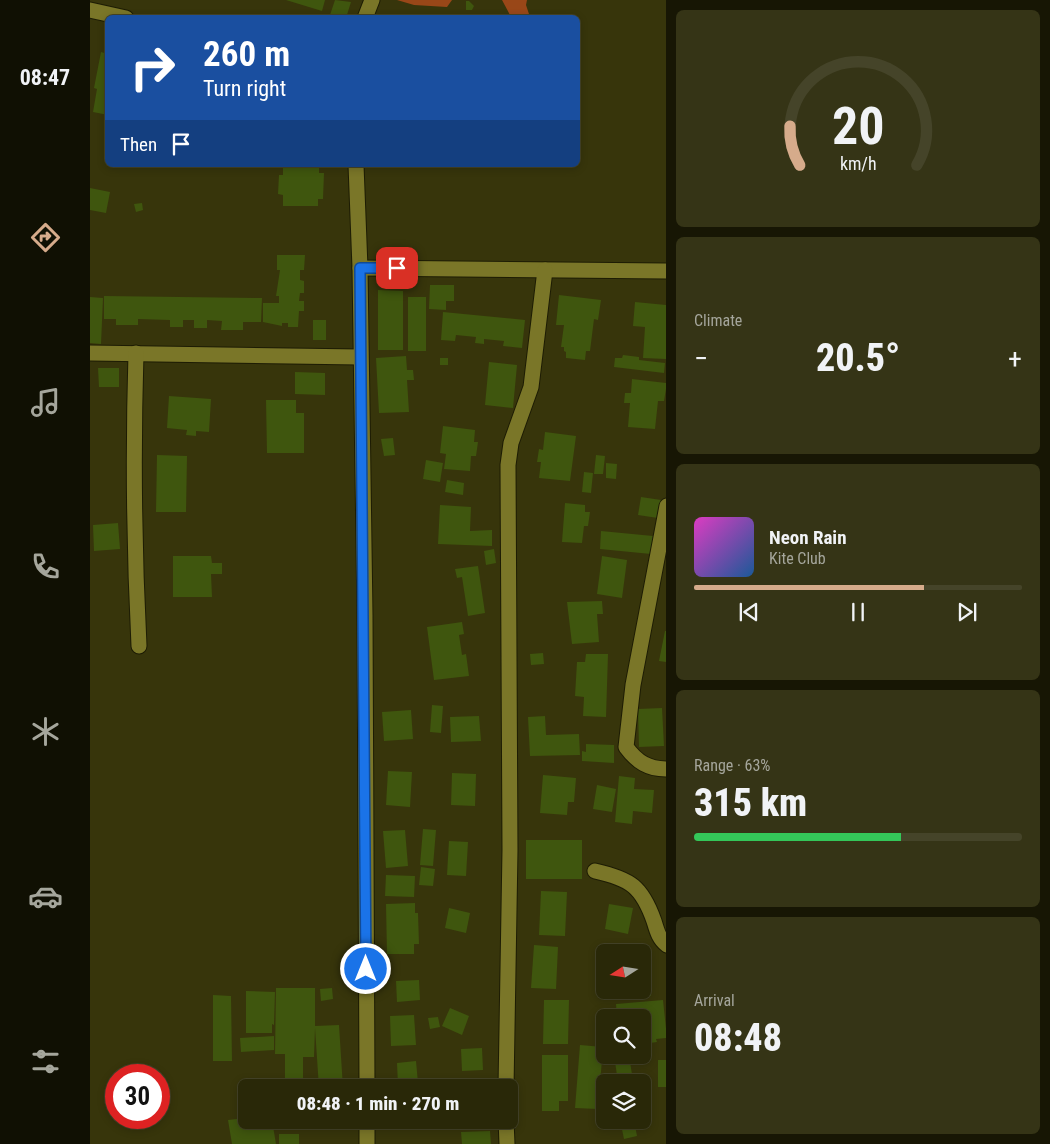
<!DOCTYPE html>
<meta charset="utf-8">
<style>
body{margin:0;font-family:"Roboto Condensed",sans-serif;background:#353416;color:#f1f3f6;height:100vh;display:flex;flex-direction:column;font-size:19px;white-space:nowrap}
*{box-sizing:border-box;margin:0}
p{font-size:16px;color:#a5a69c}
.icon{flex:none;width:28px;height:28px;fill:none;stroke:currentColor;stroke-width:2;stroke-linecap:round;stroke-linejoin:round}
.map{position:relative;flex:1;overflow:hidden}
.drawer{display:flex;flex-direction:column;gap:10px;padding:10px;background:#171604;width:384px}
.drawer>*{flex:none}
.banner{position:absolute;left:15px;top:15px;width:475px;height:152px;border-radius:8px;box-shadow:0 2px 8px #0003,0 0 0 1px #454429;background:#1a4fa0;color:#fff;overflow:hidden}
.needle{width:32px;rotate:258deg}
.controls{position:absolute;left:506px;top:944px;display:grid;gap:10px}
.controls a{display:grid;place-items:center;width:55px;height:55px;border-radius:8px;background:#292808;box-shadow:0 2px 8px #0003,0 0 0 1px #454429;font-size:25px}
.speed{position:absolute;left:15px;top:1064px;display:flex;gap:10px;font-size:25px;font-weight:700;text-align:center}
.speed>*{display:grid;place-content:center;width:65px;height:65px;border-radius:50%;background:#292808;box-shadow:0 2px 8px #0003,0 0 0 1px #454429;line-height:1}
.speed .limit{border:8px solid #d22;background:#fff;color:#111}
.pin{position:absolute;display:grid;place-items:center;width:42px;height:42px;color:#fff;margin:-21px;border-radius:10px;box-shadow:0 2px 8px #0006}
.me{position:absolute;width:55px;margin:-28px;rotate:0deg;stroke-linejoin:round;filter:drop-shadow(0 0 4px #0008)}
.turn{display:flex;align-items:center;gap:18px;height:105px;padding:0 15px;font-size:22px}
.turn .icon{width:65px;height:65px;stroke-width:2.5}
.turn b{display:block;font-size:35px;line-height:42px}
.then{display:flex;align-items:center;height:48px;padding:0 15px;background:#0003;gap:10px;font-size:19px}
.big{font-size:38px;font-weight:800;line-height:1.1}
.drawer .tile{flex:1;display:flex;flex-direction:column;justify-content:center;gap:8px;min-width:0;padding:0 18px;border-radius:8px;background:#353416}
.drawer .dial{align-items:center;gap:0}
.dial svg{height:130px;overflow:visible;fill:none;stroke:#454429;stroke-width:7;stroke-linecap:round;text-anchor:middle}
.dial text{fill:#f1f3f6;stroke:none}
.song{display:flex;align-items:center;gap:15px}
.cover{width:60px;height:60px;border-radius:8px;background:linear-gradient(135deg,hsl(310 70% 55%),hsl(210 70% 35%))}
.played{height:5px;border-radius:2px;background:linear-gradient(90deg,#d6ab8b 70%,#454429 70%)}
.keys{display:flex;justify-content:space-around;direction:ltr}
.heat{display:flex;justify-content:space-between;align-items:center;font-size:28px;direction:ltr}
.charge{height:8px;border-radius:4px;background:linear-gradient(90deg,#34c759 63%,#454429 0)}
.trip{position:absolute;left:148px;top:1079px;width:280px;height:50px;border-radius:8px;background:#292808;box-shadow:0 2px 8px #0003,0 0 0 1px #454429;font-weight:800;line-height:50px;text-align:center}
main{display:flex;flex:1;min-height:0}
.tab-bar{display:flex;flex-direction:column;width:90px;justify-content:space-around;align-items:center;background:#101003;color:#a5a69c}
.tab-bar .icon{width:35px;height:35px}
.tab-bar .active{color:#d6ab8b}
.tab-bar b{font-size:22px;color:#f1f3f6}
.map>svg:first-child{display:block}
.forest{fill:#994718}
.building{fill:#3f560e}
.lines{fill:none;stroke-linecap:round;stroke-linejoin:round}
.street-casing{stroke:#1d1c04;stroke-width:17}
.street{stroke:#7a7628;stroke-width:15}
.route-casing{stroke:#114b97;stroke-width:12}
.route{stroke:#1a73e8;stroke-width:9}
</style>
<main>
<nav class="tab-bar">
<b>08:47</b>
<svg class="icon active" aria-label="directions" viewBox="0 0 24 24"><path d="M12 3l9 9-9 9-9-9zM9 14v-3h6M13 9l2 2-2 2"/></svg>
<svg class="icon" aria-label="music" viewBox="0 0 24 24"><path d="M9 18V5l10-2v13"/><circle cx="6" cy="18" r="3"/><circle cx="16" cy="16" r="3"/></svg>
<svg class="icon" aria-label="phone" viewBox="0 0 24 24"><path d="M5 4h4l2 5-3 2q2 4 5 5l2-3 5 2v4C11 20 4 13 5 4z"/></svg>
<svg class="icon" aria-label="climate" viewBox="0 0 24 24"><path d="M12 3v18M4 7l16 10M4 17L20 7"/></svg>
<svg class="icon" aria-label="car" viewBox="0 0 24 24"><path d="M5 17H2v-5l4-1 3-4h7l3 4 3 1v5h-3M9 17h6M6 11h13"/><circle cx="7" cy="17" r="2"/><circle cx="17" cy="17" r="2"/></svg>
<svg class="icon" aria-label="filters" viewBox="0 0 24 24"><path d="M4 7h16M4 17h16"/><circle cx="9" cy="7" r="2"/><circle cx="15" cy="17" r="2"/></svg>
</nav>
<div class="map">
<svg width="577" height="1144" viewBox="0 0 577 1144">
<rect width="100%" height="100%" fill="#37350b"/>
<!-- forest -->
<g class="forest">
<polygon points="307,0 362,0 357,7 324,5"/>
<polygon points="412,0 437,0 436,5 440,17 421,17"/>
</g>
<!-- building -->
<g class="building">
<polygon points="196,0 235,0 232,11"/>
<polygon points="245,0 261,2 256,18 239,18"/>
<polygon points="376,1 379,1 384,6 382,10 376,10"/>
<polygon points="11,52 18,54 18,115 3,112 7,89 4,88"/>
<polygon points="193,165 229,165 229,173 234,173 233,199 228,199 228,206 193,206 193,195 188,194 189,175 193,175"/>
<polygon points="0,188 20,192 16,213 0,210"/>
<polygon points="52,203 53,210 46,212 44,204"/>
<polygon points="187,255 215,255 214,270 210,270 210,280 214,281 214,293 210,293 209,301 214,301 214,311 209,311 208,327 198,327 198,323 192,323 192,326 173,322 173,303 189,303 189,296 186,296 190,270 187,270"/>
<polygon points="340,285 364,285 364,301 356,301 356,310 339,309"/>
<polygon points="288,290 313,291 313,350 288,350"/>
<polygon points="469,295 511,300 508,320 504,319 500,351 496,351 495,360 476,358 476,352 474,351 474,347 471,347 474,325 466,325"/>
<polygon points="14,296 172,298 171,322 153,322 153,330 131,330 132,321 117,320 117,328 104,328 104,320 93,320 93,327 80,327 80,320 48,319 48,325 26,325 26,319 14,319"/>
<polygon points="0,297 13,298 11,344 0,343"/>
<rect x="318" y="297" width="18" height="54"/>
<polygon points="545,302 577,305 577,359 553,358 555,327 543,326"/>
<polygon points="353,312 435,320 432,348 413,346 414,341 394,339 394,344 385,343 386,337 366,335 365,341 351,340"/>
<rect x="223" y="320" width="13" height="20"/>
<polygon points="533,355 549,357 549,360 575,363 574,373 524,367 525,358 532,358"/>
<polygon points="316,356 317,370 323,370 324,380 317,380 319,412 289,413 286,358"/>
<rect x="350" y="358" width="8" height="7"/>
<polygon points="399,362 427,365 423,408 395,405"/>
<polygon points="8,368 29,368 29,387 9,387"/>
<polygon points="205,372 235,373 235,395 205,394"/>
<polygon points="542,379 577,383 574,401 568,401 565,429 538,427 540,403 534,403 535,393 541,393"/>
<polygon points="79,396 121,399 119,432 106,431 106,436 96,435 97,430 77,428"/>
<polygon points="176,400 206,400 206,413 214,413 214,453 177,453"/>
<polygon points="353,426 385,430 384,442 388,442 386,456 381,456 380,471 354,469 356,454 350,453"/>
<polygon points="455,432 486,436 480,481 449,478 451,462 447,462 449,449 453,450"/>
<polygon points="303,438 305,455 294,456 291,439"/>
<polygon points="67,455 97,456 96,512 66,512"/>
<polygon points="506,455 515,456 513,474 504,474"/>
<polygon points="336,460 353,463 350,482 333,479"/>
<polygon points="516,463 527,464 526,479 516,478"/>
<polygon points="494,472 503,473 501,493 492,492"/>
<polygon points="357,480 374,483 373,495 355,492"/>
<polygon points="551,497 571,500 568,518 548,515"/>
<polygon points="475,503 495,505 495,512 500,512 498,526 494,526 492,543 472,542"/>
<polygon points="350,505 381,507 380,531 402,530 402,546 348,544"/>
<polygon points="28,523 30,549 4,551 3,525"/>
<polygon points="511,531 563,536 561,554 510,549"/>
<polygon points="404,549 406,563 396,565 394,551"/>
<polygon points="83,556 121,556 122,563 132,563 132,574 121,574 122,597 83,597"/>
<polygon points="512,556 537,560 532,598 507,594"/>
<polygon points="388,566 395,613 378,616 372,577 367,578 365,569"/>
<polygon points="512,601 513,614 507,614 509,642 482,644 477,602"/>
<polygon points="372,622 374,634 369,635 372,655 376,654 379,676 344,680 337,627"/>
<polygon points="575,631 577,631 577,662 569,661"/>
<polygon points="453,653 454,664 441,665 440,654"/>
<polygon points="496,654 518,654 516,717 493,716 494,697 485,696 487,662 495,662"/>
<polygon points="342,705 353,706 351,733 340,732"/>
<polygon points="572,708 574,746 549,747 548,709"/>
<polygon points="321,710 323,739 294,741 292,712"/>
<polygon points="389,716 391,741 361,742 360,717"/>
<polygon points="455,716 456,735 489,734 490,755 440,756 438,717"/>
<polygon points="496,744 524,745 524,763 492,761 492,751 496,752"/>
<polygon points="298,771 322,772 320,807 296,805"/>
<polygon points="362,773 386,774 385,806 361,805"/>
<polygon points="453,775 486,778 484,802 478,802 477,815 450,813"/>
<polygon points="529,776 545,778 544,789 564,790 562,813 543,811 542,824 525,822"/>
<polygon points="507,785 526,789 522,812 503,809"/>
<polygon points="333,829 346,830 343,866 330,865"/>
<polygon points="315,830 318,866 296,868 293,831"/>
<rect x="436" y="840" width="56" height="39"/>
<polygon points="359,841 378,842 376,876 357,875"/>
<polygon points="331,867 345,869 343,886 329,885"/>
<polygon points="296,875 325,876 324,897 295,896"/>
<polygon points="451,891 477,892 475,936 449,935"/>
<polygon points="325,903 325,913 328,913 329,944 324,944 324,954 297,954 296,904"/>
<polygon points="519,904 543,908 538,934 515,929"/>
<polygon points="359,908 380,913 376,933 355,928"/>
<polygon points="444,945 468,947 466,989 441,988"/>
<polygon points="530,950 561,950 561,996 530,996 530,990 552,990 552,952 530,952"/>
<polygon points="329,980 330,1000 307,1002 306,981"/>
<polygon points="186,988 225,988 225,1026 249,1025 253,1088 229,1088 225,1028 224,1057 213,1057 213,1088 195,1088 195,1054 185,1054"/>
<polygon points="242,988 243,999 231,1001 230,989"/>
<polygon points="156,991 185,992 184,1025 182,1024 182,1033 156,1033"/>
<polygon points="123,995 141,996 142,1061 123,1061"/>
<polygon points="454,1000 479,1000 478,1044 453,1044"/>
<polygon points="573,1000 577,1038 566,1039 567,1042 553,1044 552,1018 527,1018 526,1004"/>
<polygon points="360,1008 379,1016 372,1035 352,1026"/>
<polygon points="324,1015 326,1045 301,1046 300,1016"/>
<polygon points="348,1017 350,1027 340,1029 338,1018"/>
<polygon points="184,1036 184,1050 151,1052 150,1038"/>
<polygon points="490,1045 513,1047 508,1109 485,1108"/>
<polygon points="392,1048 393,1070 372,1071 371,1049"/>
<polygon points="452,1055 478,1055 478,1101 469,1101 469,1111 452,1111"/>
<polygon points="524,1055 539,1055 543,1081 528,1082"/>
<rect x="568" y="1060" width="9" height="27"/>
<polygon points="326,1061 328,1083 308,1085 307,1063"/>
<polygon points="156,1118 156,1120 182,1120 186,1144 142,1144 138,1120"/>
<polygon points="195,1120 213,1120 212,1126 195,1125"/>
<polygon points="300,1120 322,1120 323,1126 301,1127"/>
<polygon points="530,1120 544,1120 547,1136 534,1139"/>
<polygon points="400,1131 401,1144 372,1144 371,1132"/>
<rect x="189" y="1134" width="20" height="10"/>
</g>
<g class="lines">
<defs>
<g id="street">
<polyline points="0,10 36,18"/>
<polyline points="275,18 282,0"/>
<polyline points="266,165 270,268 275,615 277,1088"/>
<polyline points="270,268 577,271"/>
<polyline points="0,353 270,357"/>
<path d="M46 353C43 451 44 548 49 646"/>
<path d="M577 506 543 685 536 747C547 762 558 769 577 769"/>
<path d="M505 871C541 879 552 887 564 921 567 931 569 939 577 945"/>
<polyline points="416,1088 420,850 418,465 421,443 441,387 455,270"/>
<polyline points="277,1120 277,1144"/>
<polyline points="416,1120 417,1144"/>
</g>
</defs>
<!-- street casing -->
<use href="#street" class="street-casing"/>
<!-- street -->
<use href="#street" class="street"/>
</g>
<g class="lines">
<defs>
<polyline id="route" points="276,969 270,268 307,268"/>
</defs>
<!-- route casing -->
<use href="#route" class="route-casing"/>
<!-- route -->
<use href="#route" class="route"/>
</g>
</svg>
<div class="controls">
<a><svg class="needle" viewBox="-14 -14 28 28"><path d="M0-13l5 13h-10z" fill="#e53935"/><path d="M0 13l5-13h-10z" fill="#a5a69c"/></svg></a>
<a><svg class="icon" aria-label="search" viewBox="0 0 24 24"><circle cx="10" cy="10" r="6"/><path d="M15 15l6 6"/></svg></a>
<a><svg class="icon" aria-label="layers" viewBox="0 0 24 24"><path d="M12 4l9 5-9 5-9-5zM3 14l9 5 9-5"/></svg></a>
</div>
<div class="speed"><div class="limit">30</div></div>
<div class="pin" style="left:307px;top:268px;background:#d93025"><svg class="icon" aria-label="arrive" viewBox="0 0 24 24"><path d="M6 21V4h12l-3 4 3 4H6"/></svg></div>
<svg class="me" style="left:276px;top:969px" viewBox="-20 -20 40 40"><circle r="17" fill="#1a73e8" stroke="#fff" stroke-width="3"/><path d="M0-11L8 9 0 5-8 9z" fill="#fff"/></svg>
<div class="trip">08:48 · 1 min · 270 m</div>
<div class="banner">
<div class="turn"><svg class="icon" aria-label="right" viewBox="0 0 24 24"><path d="M7 20v-9h11M14 6l5 5-5 5"/></svg><div><b>260 m</b>Turn right</div></div>
<div class="then">Then<svg class="icon" aria-label="arrive" viewBox="0 0 24 24"><path d="M6 21V4h12l-3 4 3 4H6"/></svg></div>
</div>
</div>
<section class="drawer">
<div class="tile dial"><svg viewBox="0 0 100 80">
<path d="M14 69A42 42 0 1 1 86 69"/>
<path d="M14 69A42 42 0 0 1 8 45" stroke="#d6ab8b"/>
<text x="50" y="56" font-size="32" font-weight="700">20</text>
<text x="50" y="72" font-size="11">km/h</text>
</svg></div>
<div class="tile"><p>Climate</p>
<div class="heat"><a>−</a><b class="big">20.5°</b><a>+</a></div>
</div>
<div class="tile">
<div class="song"><i class="cover"></i><div><b>Neon Rain</b><p>Kite Club</p></div></div>
<div class="played"></div>
<div class="keys"><svg class="icon" aria-label="previous" viewBox="0 0 24 24"><path d="M18 5L8 12l10 7zM5 5v14"/></svg><svg class="icon" aria-label="pause" viewBox="0 0 24 24"><path d="M8 5v14M16 5v14"/></svg><svg class="icon" aria-label="next" viewBox="0 0 24 24"><path d="M6 5l10 7-10 7zM19 5v14"/></svg></div>
</div>
<div class="tile"><p>Range · 63%</p><b class="big">315 km</b><div class="charge"></div></div>
<div class="tile"><p>Arrival</p><b class="big">08:48</b></div>
</section>
</main>
